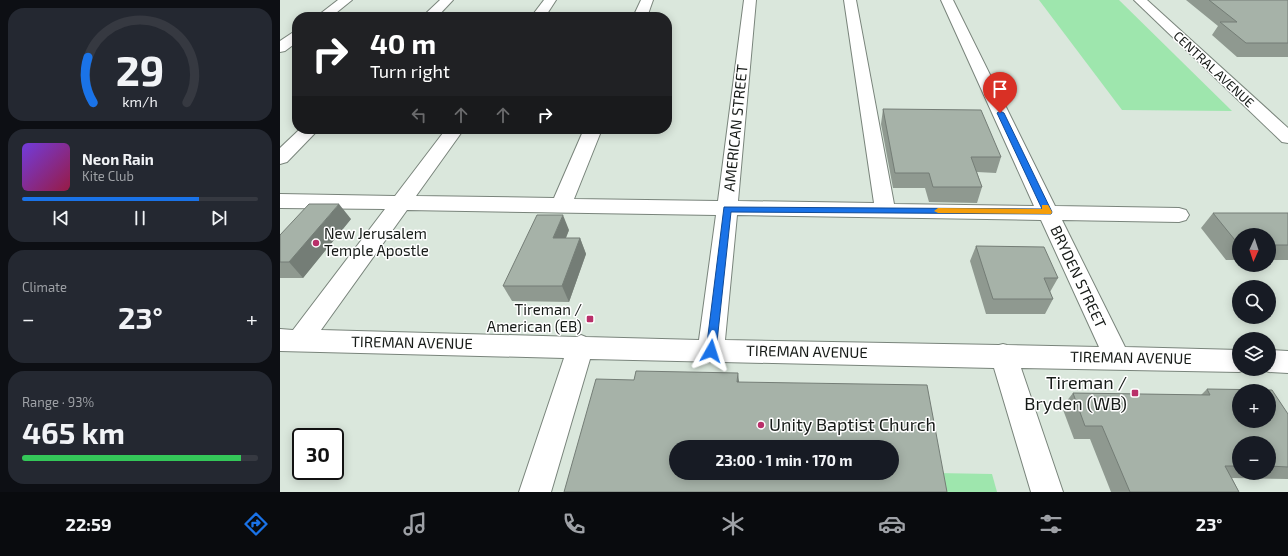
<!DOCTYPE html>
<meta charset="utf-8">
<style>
body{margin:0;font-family:"Exo 2",sans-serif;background:#242831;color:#f1f3f6;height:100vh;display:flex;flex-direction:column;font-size:15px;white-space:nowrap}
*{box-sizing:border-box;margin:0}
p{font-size:13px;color:#9ea1a6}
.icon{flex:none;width:22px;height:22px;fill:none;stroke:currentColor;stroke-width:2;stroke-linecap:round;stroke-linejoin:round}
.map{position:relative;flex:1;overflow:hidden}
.drawer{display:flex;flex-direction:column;gap:8px;padding:8px;background:#0d0f14;width:280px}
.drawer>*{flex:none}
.banner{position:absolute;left:12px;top:12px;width:380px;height:122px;border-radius:16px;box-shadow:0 2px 10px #0003;background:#202124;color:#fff;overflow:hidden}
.needle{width:26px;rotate:183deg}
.tools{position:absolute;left:952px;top:228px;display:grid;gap:8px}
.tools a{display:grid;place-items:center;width:44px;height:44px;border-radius:50%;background:#171b24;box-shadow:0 2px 10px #0003;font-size:20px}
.speed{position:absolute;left:12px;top:428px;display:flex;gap:8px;font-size:20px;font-weight:700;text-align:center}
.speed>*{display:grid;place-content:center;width:52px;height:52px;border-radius:50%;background:#171b24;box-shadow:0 2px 10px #0003;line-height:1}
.speed .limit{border:2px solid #111;border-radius:6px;background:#fff;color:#111}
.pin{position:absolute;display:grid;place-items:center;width:34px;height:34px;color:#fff;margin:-41px -17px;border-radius:50% 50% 50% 0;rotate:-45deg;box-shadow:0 0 4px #0007}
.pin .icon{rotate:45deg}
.me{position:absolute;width:44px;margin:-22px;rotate:6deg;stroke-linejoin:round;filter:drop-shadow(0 0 3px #0008)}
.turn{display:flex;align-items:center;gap:14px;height:84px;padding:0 12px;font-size:18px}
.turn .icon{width:52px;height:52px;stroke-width:2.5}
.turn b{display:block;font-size:28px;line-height:34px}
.lanes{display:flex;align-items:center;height:38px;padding:0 12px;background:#0003;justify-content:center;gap:20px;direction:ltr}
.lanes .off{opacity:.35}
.big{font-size:30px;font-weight:700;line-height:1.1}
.drawer .card{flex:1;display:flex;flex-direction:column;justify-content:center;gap:6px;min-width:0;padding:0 14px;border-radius:16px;background:#242831}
.drawer .dial{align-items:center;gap:0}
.dial svg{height:104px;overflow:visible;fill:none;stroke:#363941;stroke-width:7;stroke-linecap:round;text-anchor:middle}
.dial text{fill:#f1f3f6;stroke:none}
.song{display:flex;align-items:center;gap:12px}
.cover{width:48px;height:48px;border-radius:6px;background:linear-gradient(135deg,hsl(260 70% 55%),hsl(340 70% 35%))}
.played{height:4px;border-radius:2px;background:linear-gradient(90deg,#1a73e8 75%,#363941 75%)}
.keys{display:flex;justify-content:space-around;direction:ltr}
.heat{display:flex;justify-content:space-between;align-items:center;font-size:22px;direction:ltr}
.charge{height:6px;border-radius:3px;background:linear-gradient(90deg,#34c759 93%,#363941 0)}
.trip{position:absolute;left:389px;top:440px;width:230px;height:40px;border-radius:20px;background:#171b24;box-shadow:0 2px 10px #0003;font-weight:700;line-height:40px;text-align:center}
.tab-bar{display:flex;height:64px;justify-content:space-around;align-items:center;background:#090b0e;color:#9ea1a6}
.tab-bar .icon{width:28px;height:28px}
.tab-bar .current{color:#1a73e8}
.tab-bar b{font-size:18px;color:#f1f3f6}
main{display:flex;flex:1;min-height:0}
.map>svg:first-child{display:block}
.green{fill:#9ee6ad}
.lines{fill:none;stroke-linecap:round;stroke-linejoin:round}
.minor-casing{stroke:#79847b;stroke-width:2}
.minor{fill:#fff;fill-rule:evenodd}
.wall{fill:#8f9990;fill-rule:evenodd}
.shaded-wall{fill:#747d76}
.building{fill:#a6b2a8;stroke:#747d76;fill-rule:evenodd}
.route{fill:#1a73e8;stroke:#114b97}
.slow{fill:#f59e0b}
.poi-dot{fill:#b92f69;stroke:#fff;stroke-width:1.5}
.labels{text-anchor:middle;stroke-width:3;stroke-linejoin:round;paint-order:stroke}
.far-street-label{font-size:13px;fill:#161a17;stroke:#fff}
.street-label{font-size:15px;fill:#161a17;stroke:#fff}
.poi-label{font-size:15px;fill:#161a17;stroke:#fff;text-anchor:start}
.near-poi-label{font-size:18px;fill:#161a17;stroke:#fff;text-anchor:end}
</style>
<main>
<section class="drawer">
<div class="card dial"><svg viewBox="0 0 100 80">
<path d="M14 69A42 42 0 1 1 86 69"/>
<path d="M14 69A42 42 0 0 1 10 34" stroke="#1a73e8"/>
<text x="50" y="56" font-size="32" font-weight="700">29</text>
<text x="50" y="72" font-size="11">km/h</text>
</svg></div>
<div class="card">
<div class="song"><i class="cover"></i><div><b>Neon Rain</b><p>Kite Club</p></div></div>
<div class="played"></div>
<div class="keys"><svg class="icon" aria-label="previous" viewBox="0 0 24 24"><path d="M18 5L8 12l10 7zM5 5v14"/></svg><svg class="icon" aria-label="pause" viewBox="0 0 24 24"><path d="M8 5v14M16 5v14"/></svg><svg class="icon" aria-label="next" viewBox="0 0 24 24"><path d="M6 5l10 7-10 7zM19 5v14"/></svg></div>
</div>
<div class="card"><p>Climate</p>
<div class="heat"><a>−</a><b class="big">23°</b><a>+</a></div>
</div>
<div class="card"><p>Range · 93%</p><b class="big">465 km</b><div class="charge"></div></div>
</section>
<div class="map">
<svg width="1008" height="492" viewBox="0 0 1008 492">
<rect width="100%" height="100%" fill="#dae7dc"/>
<!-- green -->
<g class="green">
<polygon points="759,0 839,0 952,111 842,110"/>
<polygon points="656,473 712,474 717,492 659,492"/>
</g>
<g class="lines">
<defs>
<g id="minor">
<polygon points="58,0 72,0 51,17 36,17"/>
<polygon points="160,0 173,0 157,17 142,17"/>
<polygon points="264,0 276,0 265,17 251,17"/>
<polygon points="361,0 373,0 367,17 353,17"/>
<path d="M464 0H476L458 201 594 203 564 0H576L614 204 754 206 661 0H673L775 206 899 208 906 210 909 215 906 220 899 222 782 220 845 347 959 350V369H968L959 372 741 368 783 492H751L714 368 310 359 271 492H239L284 358 0 351V329L13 330 105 209 0 208V194L115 196 166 129H184L136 196 274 198 304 129H322L294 199 438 201ZM127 210 436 215 419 340 306 337 301 335 297 337 41 330ZM457 215 761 220 819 347 727 345 723 344 719 345 445 340Z"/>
<polygon points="854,0 867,0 1008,128 1008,143 1002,142"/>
<polygon points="17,32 17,42 5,51 0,52 0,41 12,33"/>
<polygon points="20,129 39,129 7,162 0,164 0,148"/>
<polygon points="989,350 1008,351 1008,373 989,372 980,369 989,369"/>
</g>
</defs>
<!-- minor casing -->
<use href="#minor" class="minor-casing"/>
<!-- minor -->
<use href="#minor" class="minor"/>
</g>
<!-- wall -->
<g class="wall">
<polygon points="906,0 1008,0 1008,57 957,57 932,35 938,26"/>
<polygon points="603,109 721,157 716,173 697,172 702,187 697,203 649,202 645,188 613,188 601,124"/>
<polygon points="933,213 1008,213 1008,260 989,260 989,235 959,235 959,260 946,260 921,228"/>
<polygon points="71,219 23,278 0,278 0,235"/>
<polygon points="289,230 286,238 300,238 306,254 289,302 232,301 223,286"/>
<polygon points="696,246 778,278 770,292 773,299 765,314 706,314 690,261"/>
<path d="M927 389 1008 414V479L952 478 959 492H831L810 439H794L782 407 793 393 921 395ZM959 443H989V473H959Z"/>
</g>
<!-- shaded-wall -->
<g class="shaded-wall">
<polygon points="59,204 71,219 23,278 9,262"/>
<polygon points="283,215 289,230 279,254 273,238"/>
<polygon points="300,238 306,254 289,302 282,286"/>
<polygon points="458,373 460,390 457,382"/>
</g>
<!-- building -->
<g class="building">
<polygon points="929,0 1008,0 1008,43 966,43 940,22 957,22"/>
<polygon points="603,109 701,110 721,157 691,157 702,187 653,187 649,173 615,173"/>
<polygon points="29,204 59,204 9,262 0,262 0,235"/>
<polygon points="933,213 1008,213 1008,245 989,245 989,235 959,235 959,245"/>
<polygon points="257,215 283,215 273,238 300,238 282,286 223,286"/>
<polygon points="696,246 764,247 778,278 764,278 773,299 713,299"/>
<path d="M356 371 458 373 457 382 647 385 667 492H284L316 379 354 380ZM396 447H612V473H396Z"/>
<path d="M927 389 992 390 1008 414V467L989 466V443H959V466H945L959 492H850L822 426H805L793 393 930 395ZM959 391H989V421H959Z"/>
</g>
<!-- route -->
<polygon class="route" points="720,111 724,113 772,212 771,214 451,212 436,351 435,354 431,355 427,354 426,351 444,207 762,209 717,113"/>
<!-- slow -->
<polygon class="slow" points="762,205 768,205 772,212 771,214 658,213 654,211 658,208 762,209"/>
<!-- markers -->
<g class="poi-dot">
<circle cx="36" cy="243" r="4"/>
<rect x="306" y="315" width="8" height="8" rx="2"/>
<rect x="851" y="389" width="8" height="8" rx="2"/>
<circle cx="481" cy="425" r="4"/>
</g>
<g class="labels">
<!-- far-street labels -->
<g class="far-street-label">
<text transform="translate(934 69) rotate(43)" y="5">CENTRAL AVENUE</text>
</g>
<!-- street labels -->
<g class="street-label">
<text transform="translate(456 128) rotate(-84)" y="5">AMERICAN STREET</text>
<text transform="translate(798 277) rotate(65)" y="5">BRYDEN STREET</text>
<text transform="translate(132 343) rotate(1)" y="5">TIREMAN AVENUE</text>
<text transform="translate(527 352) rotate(1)" y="5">TIREMAN AVENUE</text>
<text transform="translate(851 358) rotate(1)" y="5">TIREMAN AVENUE</text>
</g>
<!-- poi labels -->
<g class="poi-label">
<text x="44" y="239">New Jerusalem<tspan x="44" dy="17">Temple Apostle</tspan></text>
<text x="302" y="315" text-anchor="end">Tireman /<tspan x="302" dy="17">American (EB)</tspan></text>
</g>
<!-- near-poi labels -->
<g class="near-poi-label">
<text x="847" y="389">Tireman /<tspan x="847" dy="21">Bryden (WB)</tspan></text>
<text x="489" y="431" text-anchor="start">Unity Baptist Church</text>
</g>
</g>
</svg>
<div class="tools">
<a><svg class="needle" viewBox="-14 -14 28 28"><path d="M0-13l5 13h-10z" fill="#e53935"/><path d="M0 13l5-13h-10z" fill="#9ea1a6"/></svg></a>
<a><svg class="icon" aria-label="search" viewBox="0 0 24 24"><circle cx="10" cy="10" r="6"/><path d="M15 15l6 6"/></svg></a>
<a><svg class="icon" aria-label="layers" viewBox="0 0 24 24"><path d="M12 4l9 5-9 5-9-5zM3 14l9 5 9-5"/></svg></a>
<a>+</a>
<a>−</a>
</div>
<div class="speed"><div class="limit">30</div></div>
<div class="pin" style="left:720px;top:113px;background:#d93025"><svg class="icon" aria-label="arrive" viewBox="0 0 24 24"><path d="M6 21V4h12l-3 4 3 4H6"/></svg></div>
<svg class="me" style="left:431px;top:351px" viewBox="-20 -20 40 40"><path d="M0-17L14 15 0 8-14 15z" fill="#1a73e8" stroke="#fff" stroke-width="4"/></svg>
<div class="trip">23:00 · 1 min · 170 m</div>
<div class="banner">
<div class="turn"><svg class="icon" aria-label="right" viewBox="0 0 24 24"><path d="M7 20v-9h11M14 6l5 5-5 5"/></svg><div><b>40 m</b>Turn right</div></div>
<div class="lanes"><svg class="icon off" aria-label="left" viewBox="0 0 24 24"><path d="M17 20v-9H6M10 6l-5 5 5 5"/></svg><svg class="icon off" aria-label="ahead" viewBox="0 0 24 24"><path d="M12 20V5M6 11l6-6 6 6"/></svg><svg class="icon off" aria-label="ahead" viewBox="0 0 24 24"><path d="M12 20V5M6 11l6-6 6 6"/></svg><svg class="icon" aria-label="right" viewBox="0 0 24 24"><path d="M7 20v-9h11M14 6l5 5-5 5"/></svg></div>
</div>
</div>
</main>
<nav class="tab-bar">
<b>22:59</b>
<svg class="icon current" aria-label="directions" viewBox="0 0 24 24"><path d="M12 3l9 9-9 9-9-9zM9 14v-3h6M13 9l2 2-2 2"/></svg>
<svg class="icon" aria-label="music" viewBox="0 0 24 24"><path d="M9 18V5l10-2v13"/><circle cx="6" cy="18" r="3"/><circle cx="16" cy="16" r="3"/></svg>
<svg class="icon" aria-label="phone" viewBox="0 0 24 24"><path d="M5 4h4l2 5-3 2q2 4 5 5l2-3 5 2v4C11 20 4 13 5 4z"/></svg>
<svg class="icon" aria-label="climate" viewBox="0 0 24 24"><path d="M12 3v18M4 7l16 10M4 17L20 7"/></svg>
<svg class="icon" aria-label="car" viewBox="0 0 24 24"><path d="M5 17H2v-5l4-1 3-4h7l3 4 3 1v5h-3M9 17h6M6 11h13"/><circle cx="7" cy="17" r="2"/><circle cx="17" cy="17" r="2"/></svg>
<svg class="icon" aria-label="filters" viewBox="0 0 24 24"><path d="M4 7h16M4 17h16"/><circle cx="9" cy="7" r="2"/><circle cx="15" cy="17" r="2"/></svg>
<b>23°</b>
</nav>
